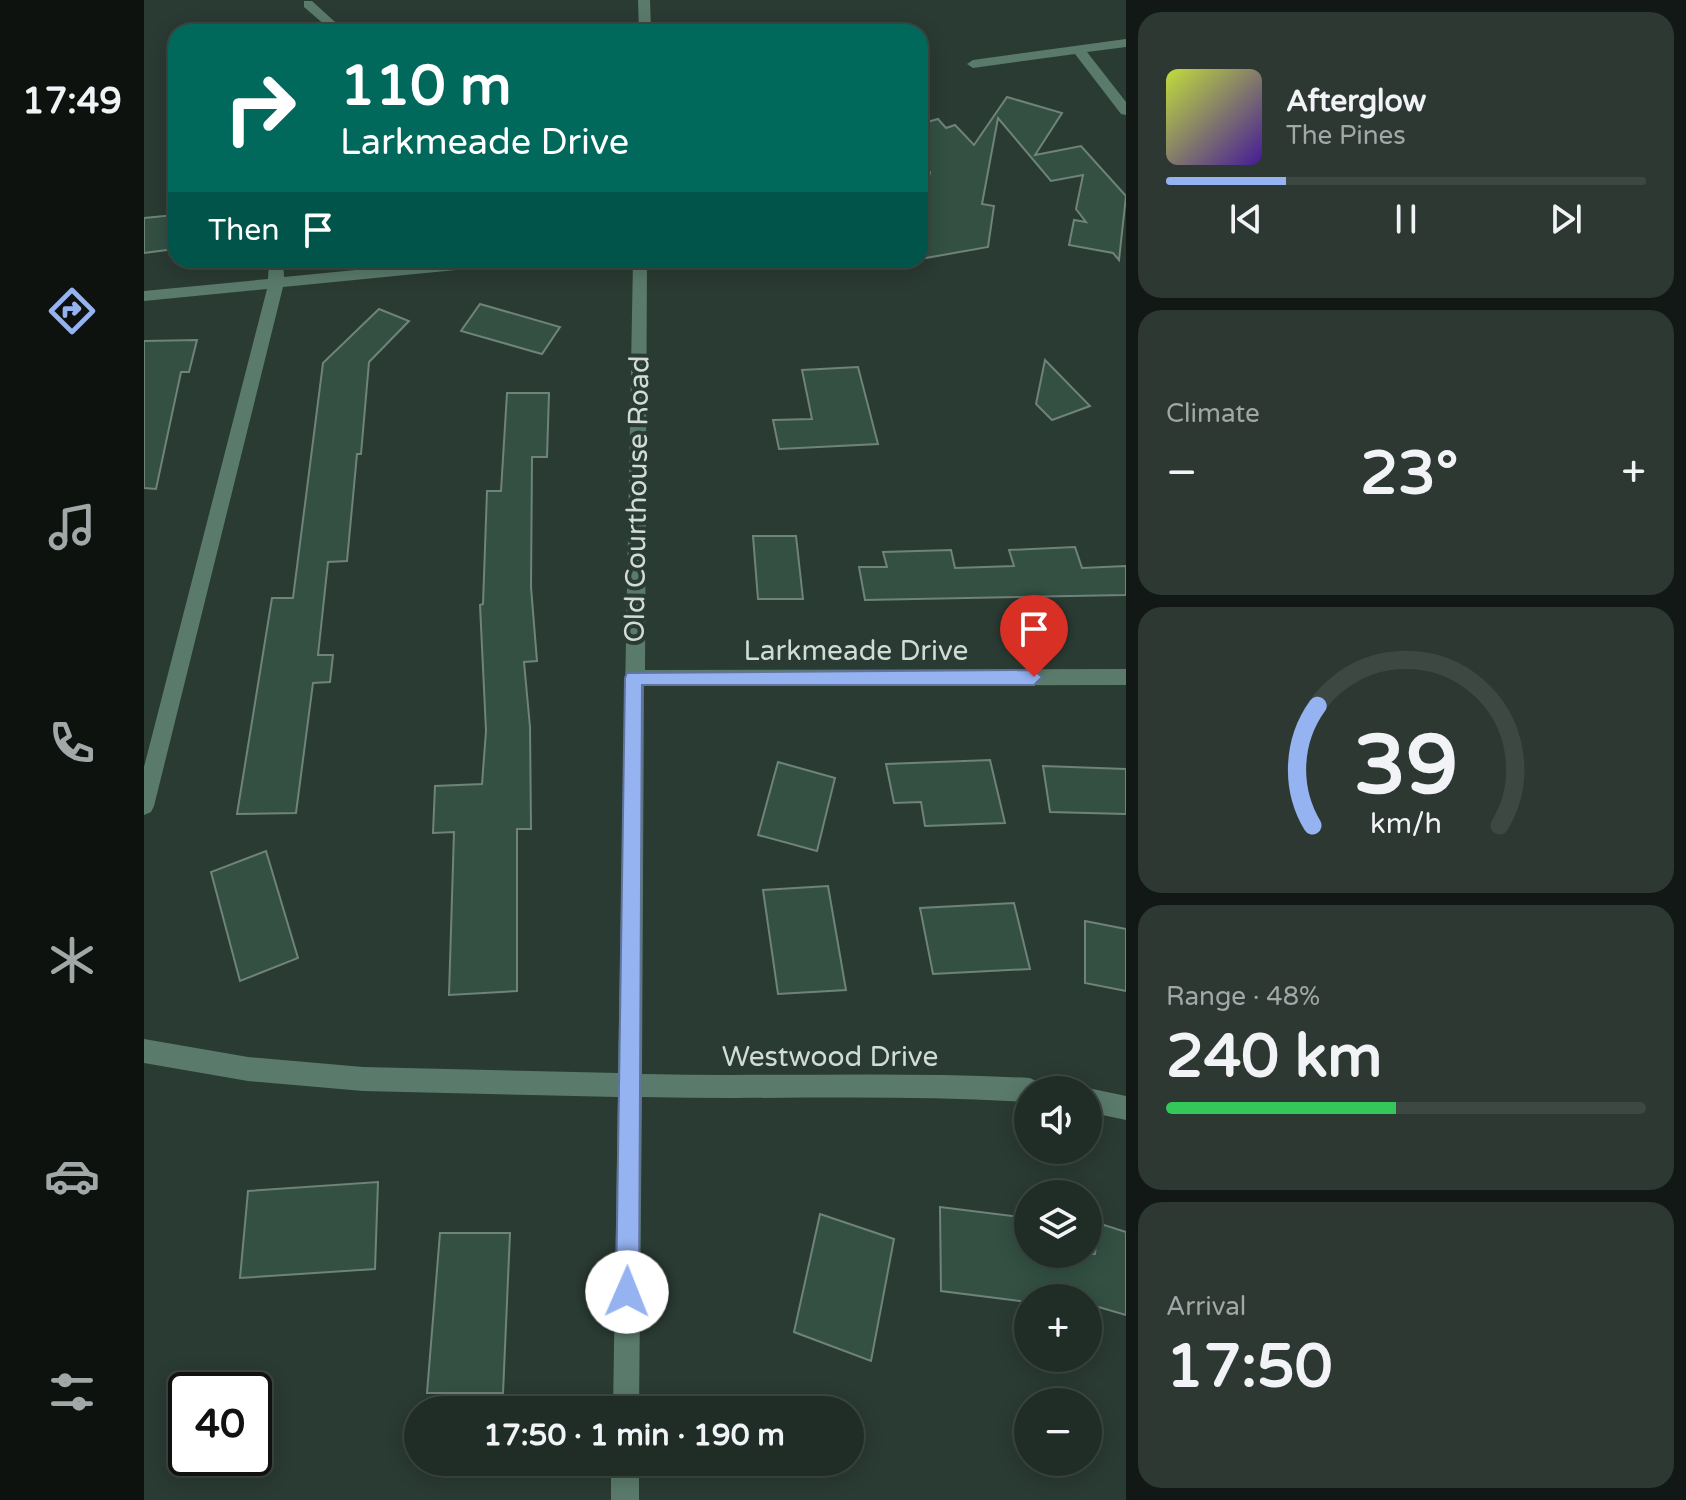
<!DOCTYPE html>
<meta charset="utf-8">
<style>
body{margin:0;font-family:"Varela Round",sans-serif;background:#2d3832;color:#f1f3f6;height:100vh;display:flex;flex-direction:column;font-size:30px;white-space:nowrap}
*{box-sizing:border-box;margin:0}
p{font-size:26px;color:#a2a7a7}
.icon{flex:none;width:44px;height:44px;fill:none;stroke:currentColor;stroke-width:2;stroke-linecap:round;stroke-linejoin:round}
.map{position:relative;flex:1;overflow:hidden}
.panel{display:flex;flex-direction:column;gap:12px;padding:12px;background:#121815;width:560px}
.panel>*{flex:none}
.top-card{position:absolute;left:24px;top:24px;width:760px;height:244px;border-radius:24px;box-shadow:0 4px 20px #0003,0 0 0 2px #3d4843;background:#00695c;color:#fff;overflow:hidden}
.buttons{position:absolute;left:870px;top:1076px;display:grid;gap:16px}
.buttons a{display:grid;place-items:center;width:88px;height:88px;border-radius:50%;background:#202c26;box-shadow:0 4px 20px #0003,0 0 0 2px #3d4843;font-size:40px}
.speed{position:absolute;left:24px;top:1372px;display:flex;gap:16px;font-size:40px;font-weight:700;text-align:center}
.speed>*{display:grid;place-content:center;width:104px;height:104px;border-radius:50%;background:#202c26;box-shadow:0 4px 20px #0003,0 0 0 2px #3d4843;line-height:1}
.speed .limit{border:4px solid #111;border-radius:12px;background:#fff;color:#111}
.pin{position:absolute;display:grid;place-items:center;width:68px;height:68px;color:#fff;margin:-82px -34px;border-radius:50% 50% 50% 0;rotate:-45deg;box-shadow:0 0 8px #0007}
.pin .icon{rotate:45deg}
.me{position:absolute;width:88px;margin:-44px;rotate:1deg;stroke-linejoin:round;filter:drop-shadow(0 0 6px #0008)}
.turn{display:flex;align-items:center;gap:28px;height:168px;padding:0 40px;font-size:36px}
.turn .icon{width:104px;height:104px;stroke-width:2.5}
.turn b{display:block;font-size:56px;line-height:68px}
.then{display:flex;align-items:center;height:76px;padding:0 40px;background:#0003;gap:16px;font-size:30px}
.big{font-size:60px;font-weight:700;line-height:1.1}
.panel .widget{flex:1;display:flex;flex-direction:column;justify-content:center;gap:12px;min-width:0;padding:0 28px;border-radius:24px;background:#2d3832}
.panel .dial{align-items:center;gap:0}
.dial svg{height:208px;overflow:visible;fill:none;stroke:#3d4843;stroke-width:7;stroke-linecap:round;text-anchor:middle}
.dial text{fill:#f1f3f6;stroke:none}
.song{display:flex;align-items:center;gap:24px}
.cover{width:96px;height:96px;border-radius:12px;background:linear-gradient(135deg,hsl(70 70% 55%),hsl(260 70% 35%))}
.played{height:8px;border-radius:4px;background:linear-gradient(90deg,#95b2f1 25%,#3d4843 25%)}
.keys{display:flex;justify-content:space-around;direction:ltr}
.heat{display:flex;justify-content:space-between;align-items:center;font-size:44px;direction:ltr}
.charge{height:12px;border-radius:6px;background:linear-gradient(90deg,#34c759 48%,#3d4843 0)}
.trip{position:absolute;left:260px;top:1396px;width:460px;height:80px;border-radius:40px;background:#202c26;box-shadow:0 4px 20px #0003,0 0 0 2px #3d4843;font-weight:700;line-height:80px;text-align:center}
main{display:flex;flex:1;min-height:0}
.tabs{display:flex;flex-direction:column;width:144px;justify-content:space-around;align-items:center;background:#0d120f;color:#a2a7a7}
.tabs .icon{width:56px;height:56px}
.tabs .selected{color:#95b2f1}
.tabs b{font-size:36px;color:#f1f3f6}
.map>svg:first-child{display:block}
.building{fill:#335043;stroke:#6f8379;stroke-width:2}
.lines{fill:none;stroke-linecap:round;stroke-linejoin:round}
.minor{fill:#5a7b6c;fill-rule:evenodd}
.route{fill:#95b2f1;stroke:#61749d;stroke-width:2}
.labels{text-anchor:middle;stroke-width:8;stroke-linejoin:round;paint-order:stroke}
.street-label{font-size:28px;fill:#d1dcd6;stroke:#2a3b33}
</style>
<main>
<nav class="tabs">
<b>17:49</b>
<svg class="icon selected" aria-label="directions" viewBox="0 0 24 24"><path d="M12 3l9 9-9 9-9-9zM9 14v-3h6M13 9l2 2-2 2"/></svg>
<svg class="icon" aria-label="music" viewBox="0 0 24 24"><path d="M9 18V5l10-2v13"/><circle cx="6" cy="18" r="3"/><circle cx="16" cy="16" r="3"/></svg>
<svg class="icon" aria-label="phone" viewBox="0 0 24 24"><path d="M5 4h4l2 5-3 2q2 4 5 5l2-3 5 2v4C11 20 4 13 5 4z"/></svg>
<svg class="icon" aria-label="climate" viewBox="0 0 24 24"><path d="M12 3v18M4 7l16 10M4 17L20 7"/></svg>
<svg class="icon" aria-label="car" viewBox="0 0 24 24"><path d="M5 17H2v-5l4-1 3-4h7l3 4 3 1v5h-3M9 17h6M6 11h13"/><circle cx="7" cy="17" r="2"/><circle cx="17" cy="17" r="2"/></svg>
<svg class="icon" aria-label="filters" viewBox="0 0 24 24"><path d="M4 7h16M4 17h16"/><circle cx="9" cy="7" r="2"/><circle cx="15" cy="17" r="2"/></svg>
</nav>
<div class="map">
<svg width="982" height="1500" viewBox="0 0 982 1500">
<rect width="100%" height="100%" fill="#2a3b33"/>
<!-- building -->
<g class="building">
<polygon points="863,97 918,113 891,155 937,146 982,196 975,260 969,253 925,245 930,220 942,222 932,209 939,175 907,181 854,118 838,204 850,206 844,247 776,259 776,219 786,172 776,162 776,124 794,119 802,128 811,125 830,145"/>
<polygon points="30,215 30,249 0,253 0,218"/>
<polygon points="336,304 416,327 398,354 317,331"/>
<polygon points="235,309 265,321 225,362 217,454 213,454 203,561 184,562 174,655 189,655 186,682 169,683 152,813 93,814 128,598 149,598 179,363"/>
<polygon points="53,340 45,372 37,372 12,489 0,488 0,341"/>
<polygon points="901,360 946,406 908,420 892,404"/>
<polygon points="714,367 734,444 635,449 629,420 668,419 658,370"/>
<polygon points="363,393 405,393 403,457 388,457 387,587 393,661 380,662 386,727 387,829 373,829 373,991 305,995 310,832 289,833 291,786 338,784 342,731 336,605 339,604 343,491 357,491"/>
<polygon points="609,536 652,536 659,599 614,599"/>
<polygon points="931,547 938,568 982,566 982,595 721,600 715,567 743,567 739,552 807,550 811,568 870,566 865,550"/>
<polygon points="846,760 861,823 781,826 777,802 750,803 742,764"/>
<polygon points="634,762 691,778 673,851 614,835"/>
<polygon points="899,766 982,769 982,814 906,812"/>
<polygon points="122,851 154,958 96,981 67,872"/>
<polygon points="684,886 702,990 634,994 619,890"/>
<polygon points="870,903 886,969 789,974 776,908"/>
<polygon points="941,921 982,929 982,991 941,983"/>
<polygon points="234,1182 231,1269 96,1278 104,1191"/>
<polygon points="796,1207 884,1218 884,1254 951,1254 954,1223 982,1232 982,1315 944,1304 944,1298 884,1298 884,1302 797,1291"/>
<polygon points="676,1214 750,1239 727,1361 650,1332"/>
<polygon points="296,1233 366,1233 359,1393 283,1393"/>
</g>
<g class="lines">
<!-- minor -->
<g class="minor">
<polygon points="494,0 506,0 507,32 495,32"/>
<polygon points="160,1 168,1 202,32 189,32 160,7"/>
<polygon points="982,39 982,47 943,52 982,102 982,115 977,114 931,54 829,68 823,64 829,60"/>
<polygon points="125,260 139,260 140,277 314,260 370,260 363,265 139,287 10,806 7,812 0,815 0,767 123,289 0,301 0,291 124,279"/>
<path d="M489 260H503L501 670 982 669V685L500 686 498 1074C627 1077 757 1071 886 1078L894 1082 898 1090H884V1102C755 1094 626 1100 498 1097L495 1410H469L474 1097 219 1091 104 1081 0 1063V1039L104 1057 219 1067 474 1073Z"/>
<polygon points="944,1088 982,1096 982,1120 944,1112 944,1090 940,1090"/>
<rect x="467" y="1462" width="28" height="38"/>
</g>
</g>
<!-- route -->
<polygon class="route" points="890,670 898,677 890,685 498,685 495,1292 491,1300 483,1303 475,1300 472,1292 481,678 483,673"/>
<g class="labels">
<!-- street labels -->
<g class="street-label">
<text transform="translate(492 499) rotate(-89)" y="10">Old Courthouse Road</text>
<text x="712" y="660">Larkmeade Drive</text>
<text x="686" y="1066">Westwood Drive</text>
</g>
</g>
</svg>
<div class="buttons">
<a><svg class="icon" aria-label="sound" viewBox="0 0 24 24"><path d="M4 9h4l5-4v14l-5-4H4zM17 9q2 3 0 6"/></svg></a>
<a><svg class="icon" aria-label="layers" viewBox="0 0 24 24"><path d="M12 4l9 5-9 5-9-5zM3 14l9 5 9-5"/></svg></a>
<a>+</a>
<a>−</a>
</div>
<div class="speed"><div class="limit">40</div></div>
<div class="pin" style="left:890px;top:677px;background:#d93025"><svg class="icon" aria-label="arrive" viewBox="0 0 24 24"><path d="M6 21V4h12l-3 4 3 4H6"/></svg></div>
<svg class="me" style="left:483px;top:1292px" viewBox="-20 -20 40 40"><circle r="19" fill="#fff"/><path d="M0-13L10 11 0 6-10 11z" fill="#95b2f1"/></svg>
<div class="trip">17:50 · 1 min · 190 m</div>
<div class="top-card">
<div class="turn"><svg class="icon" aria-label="right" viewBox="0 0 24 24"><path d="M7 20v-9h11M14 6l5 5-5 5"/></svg><div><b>110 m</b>Larkmeade Drive</div></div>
<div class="then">Then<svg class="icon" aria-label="arrive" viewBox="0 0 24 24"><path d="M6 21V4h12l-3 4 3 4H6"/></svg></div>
</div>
</div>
<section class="panel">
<div class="widget">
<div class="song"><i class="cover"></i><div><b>Afterglow</b><p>The Pines</p></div></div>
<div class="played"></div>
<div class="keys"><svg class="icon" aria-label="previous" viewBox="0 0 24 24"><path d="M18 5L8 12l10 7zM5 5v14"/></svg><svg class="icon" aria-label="pause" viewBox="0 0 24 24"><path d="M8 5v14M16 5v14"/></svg><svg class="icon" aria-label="next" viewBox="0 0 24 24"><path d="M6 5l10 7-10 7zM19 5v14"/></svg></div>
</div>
<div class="widget"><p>Climate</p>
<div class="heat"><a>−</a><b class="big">23°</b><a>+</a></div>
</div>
<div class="widget dial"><svg viewBox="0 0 100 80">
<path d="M14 69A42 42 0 1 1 86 69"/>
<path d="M14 69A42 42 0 0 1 16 23" stroke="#95b2f1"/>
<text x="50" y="56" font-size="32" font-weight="700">39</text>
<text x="50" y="72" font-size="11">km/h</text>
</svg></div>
<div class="widget"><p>Range · 48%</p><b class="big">240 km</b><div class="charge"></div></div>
<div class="widget"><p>Arrival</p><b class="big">17:50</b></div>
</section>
</main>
